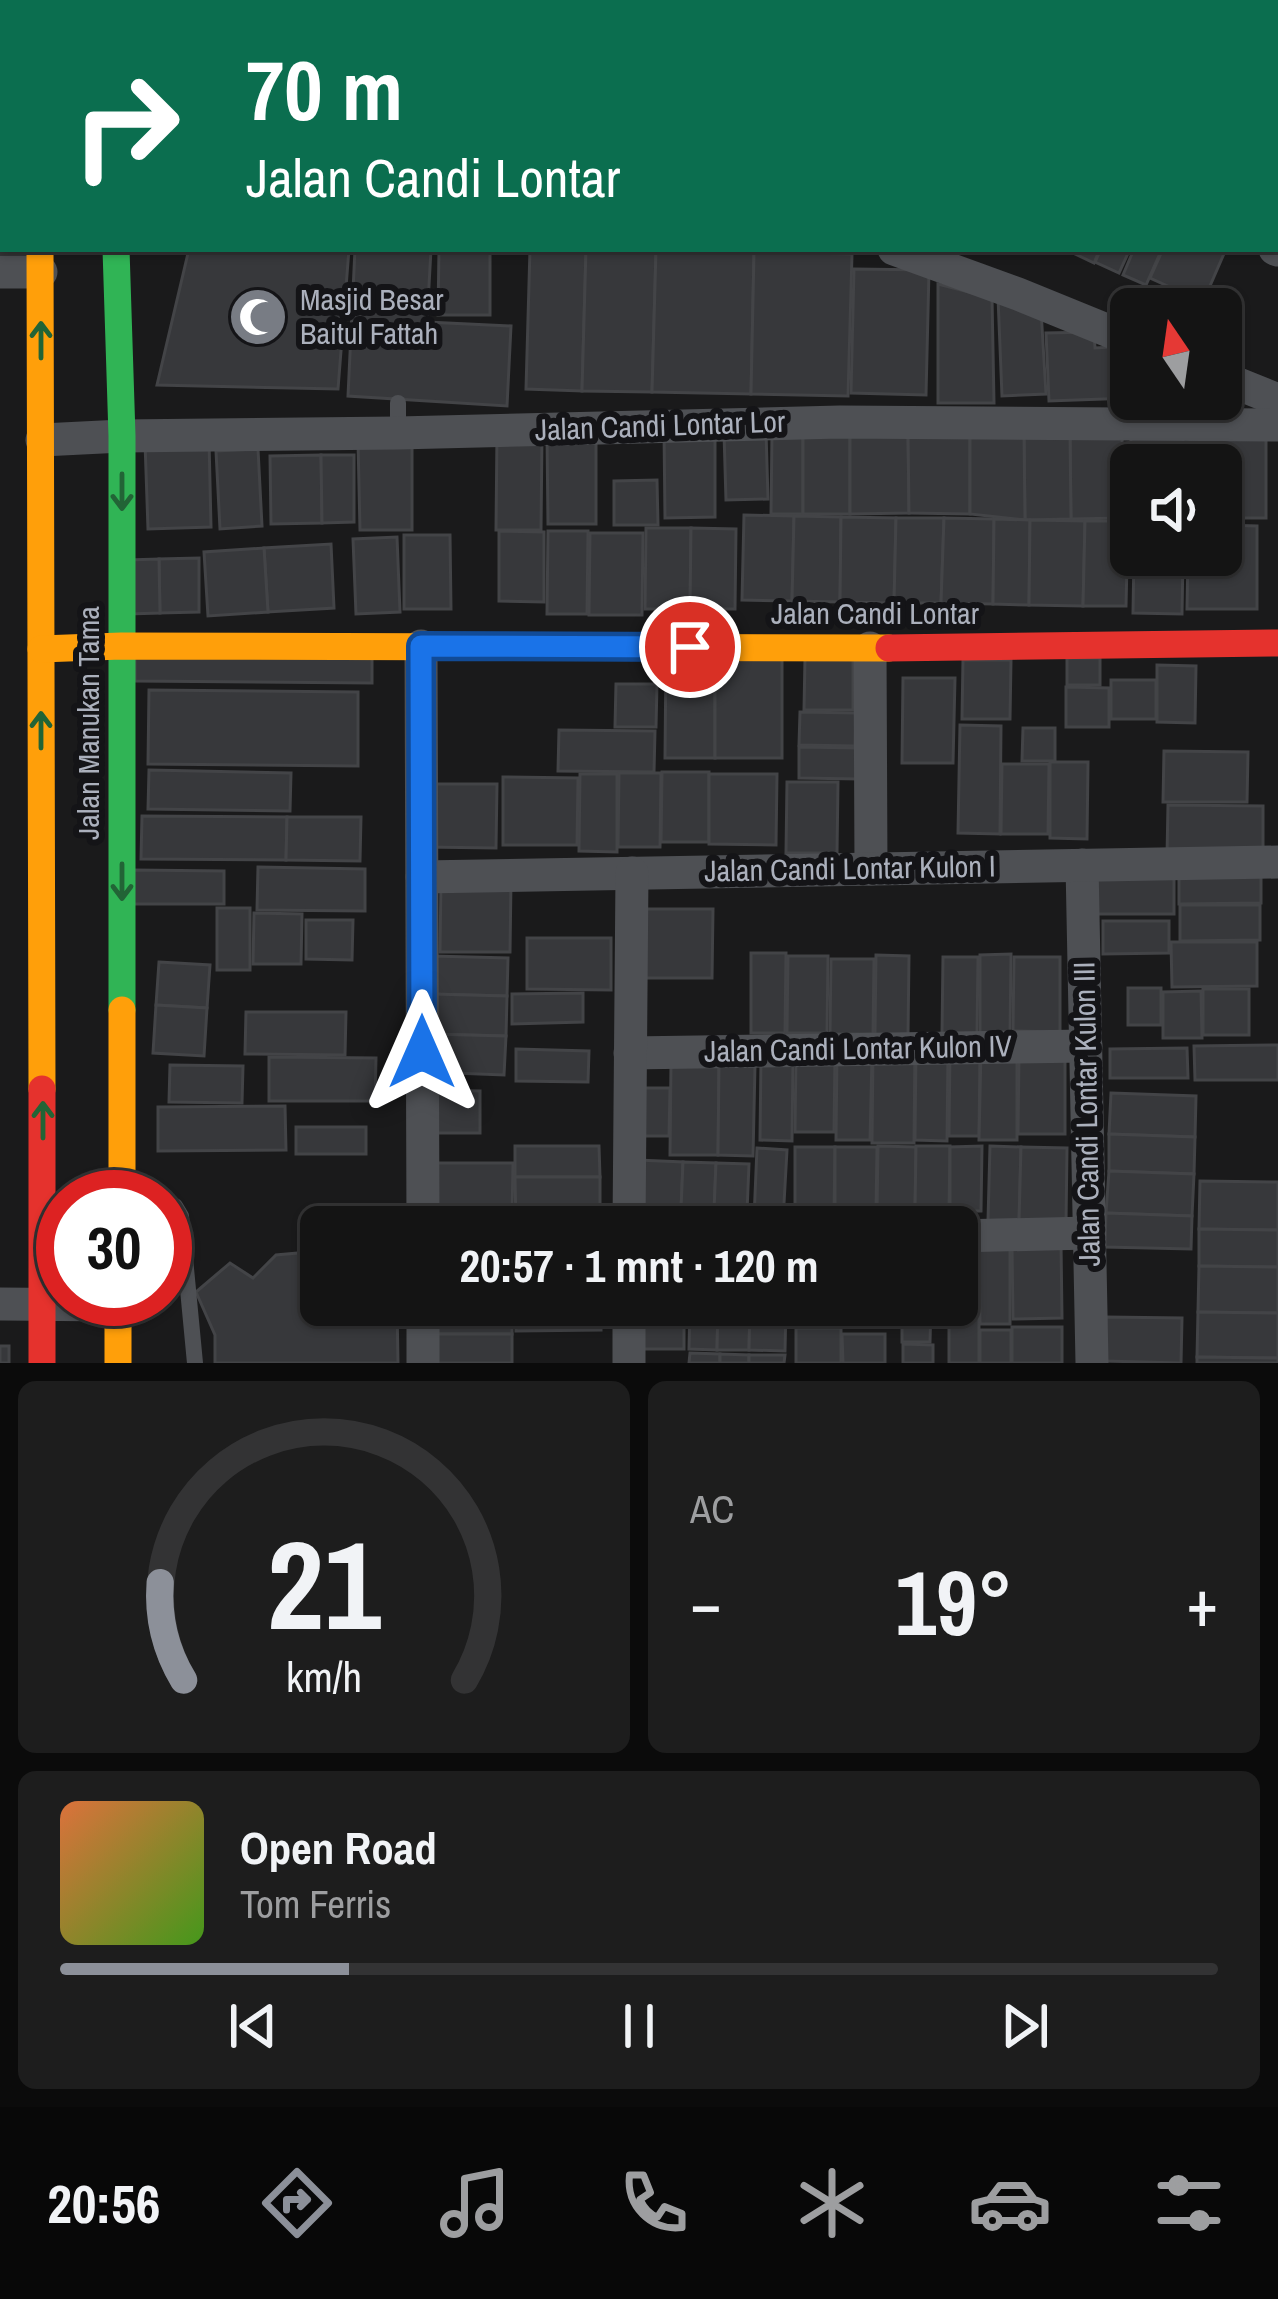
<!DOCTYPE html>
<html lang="id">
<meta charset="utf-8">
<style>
body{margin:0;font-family:"Archivo Narrow",sans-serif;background:#1d1d1d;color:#f1f3f6;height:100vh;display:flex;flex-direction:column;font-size:45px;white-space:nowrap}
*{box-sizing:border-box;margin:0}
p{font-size:39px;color:#9d9ea0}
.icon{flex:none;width:66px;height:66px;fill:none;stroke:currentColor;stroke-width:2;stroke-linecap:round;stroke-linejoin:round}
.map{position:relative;height:1363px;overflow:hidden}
.sheet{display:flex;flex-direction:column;gap:18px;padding:18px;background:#0b0b0b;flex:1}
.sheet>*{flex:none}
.hud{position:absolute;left:0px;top:0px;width:1278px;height:252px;box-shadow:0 3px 9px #0004,0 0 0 3px #333334;background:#0b6e4f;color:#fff;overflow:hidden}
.needle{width:78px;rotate:347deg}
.controls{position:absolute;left:1110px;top:288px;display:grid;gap:24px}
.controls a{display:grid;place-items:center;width:132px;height:132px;border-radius:18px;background:#141414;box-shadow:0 3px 9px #0004,0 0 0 3px #333334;font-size:60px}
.speed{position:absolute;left:36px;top:1170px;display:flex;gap:24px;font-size:60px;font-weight:700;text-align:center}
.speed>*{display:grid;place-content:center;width:156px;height:156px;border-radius:50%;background:#141414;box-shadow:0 3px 9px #0004,0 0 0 3px #333334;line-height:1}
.speed .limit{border:18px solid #d22;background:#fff;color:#111}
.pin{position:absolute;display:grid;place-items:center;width:102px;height:102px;color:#fff;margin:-51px;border:6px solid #fff;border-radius:50%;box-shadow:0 3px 12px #0007}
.me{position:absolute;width:132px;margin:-66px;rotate:0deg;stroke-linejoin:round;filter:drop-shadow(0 0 9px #0008)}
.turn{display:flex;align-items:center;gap:42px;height:252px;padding:0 48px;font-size:54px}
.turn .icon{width:156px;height:156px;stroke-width:2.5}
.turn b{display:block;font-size:84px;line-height:102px}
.big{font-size:90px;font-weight:700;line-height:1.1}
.sheet .tile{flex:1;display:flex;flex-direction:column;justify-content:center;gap:18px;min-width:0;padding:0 42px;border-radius:18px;background:#1d1d1d}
.sheet .dial{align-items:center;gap:0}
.dial svg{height:312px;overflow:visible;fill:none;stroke:#333334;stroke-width:7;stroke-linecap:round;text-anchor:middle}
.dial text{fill:#f1f3f6;stroke:none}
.song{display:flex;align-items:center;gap:36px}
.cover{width:144px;height:144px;border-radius:18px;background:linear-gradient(135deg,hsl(20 70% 55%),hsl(100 70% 35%))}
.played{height:12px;border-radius:6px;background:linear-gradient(90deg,#8c9099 25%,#333334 25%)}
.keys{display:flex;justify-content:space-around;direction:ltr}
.heat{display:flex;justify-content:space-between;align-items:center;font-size:66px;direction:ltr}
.sheet .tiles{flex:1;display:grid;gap:18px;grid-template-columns:1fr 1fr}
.tile:last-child{grid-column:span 2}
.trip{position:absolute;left:300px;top:1206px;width:678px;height:120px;border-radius:18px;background:#141414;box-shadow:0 3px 9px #0004,0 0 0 3px #333334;font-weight:700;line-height:120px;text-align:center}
.tab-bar{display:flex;height:192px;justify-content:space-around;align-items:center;background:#080808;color:#9d9ea0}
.tab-bar .icon{width:84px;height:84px}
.tab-bar .on{color:#8c9099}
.tab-bar b{font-size:54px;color:#f1f3f6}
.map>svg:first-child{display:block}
.building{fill:#37383b;stroke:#434447;stroke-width:3}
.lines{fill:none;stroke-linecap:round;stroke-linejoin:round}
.lane{stroke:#4e5054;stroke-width:16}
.street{stroke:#4e5054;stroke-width:33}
.fast{stroke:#30b455;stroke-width:27}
.slow{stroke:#ff9f0a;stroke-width:27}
.jam{stroke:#e5322d;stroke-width:27}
.oneway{stroke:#226436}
.route-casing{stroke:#114b97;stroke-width:30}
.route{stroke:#1a73e8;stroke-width:21}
.labels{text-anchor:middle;stroke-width:12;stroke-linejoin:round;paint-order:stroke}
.poi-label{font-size:30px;fill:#abb0bc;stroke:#141417;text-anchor:start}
.street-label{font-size:30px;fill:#abb0bc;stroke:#141417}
</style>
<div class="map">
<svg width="1278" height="1363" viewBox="0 0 1278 1363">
<rect width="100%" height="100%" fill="#1a1a1b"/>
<!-- building -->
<g class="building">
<rect x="128" y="0" width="55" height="3"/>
<rect x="184" y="0" width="47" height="3"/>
<polygon points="826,0 902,0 901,3 825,3"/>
<polygon points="1065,0 1139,0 1137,3 1066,3"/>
<polygon points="189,249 349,249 338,389 157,385"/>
<polygon points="355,249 431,249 427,322 511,326 507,406 348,396"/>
<polygon points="439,249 490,249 490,315 438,315"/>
<polygon points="530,249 586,249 582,391 526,389"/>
<polygon points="586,249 656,250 652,392 582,391"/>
<polygon points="1072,249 1100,249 1094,263 1071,252"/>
<polygon points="1101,249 1130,249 1119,273 1095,262"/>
<polygon points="1134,249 1162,249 1146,285 1123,275"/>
<polygon points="1163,249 1226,249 1203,302 1150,278"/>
<polygon points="656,250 754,252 751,394 652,392"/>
<polygon points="754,252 852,254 848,396 751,394"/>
<polygon points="854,269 929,270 926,395 851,393"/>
<polygon points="938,284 992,298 994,403 938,403"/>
<polygon points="1143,288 1167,297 1162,309 1135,309"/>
<polygon points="998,297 1041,310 1046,394 1002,396"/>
<polygon points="1094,332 1095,348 1131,346 1131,398 1049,401 1046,333"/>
<polygon points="715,429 715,517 665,518 664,430"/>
<polygon points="1122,431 1123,518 1071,519 1070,432"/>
<polygon points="766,432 768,499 726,500 724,433"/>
<polygon points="1070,432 1071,519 1025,520 1024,433"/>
<polygon points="803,433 803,514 771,514 772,434"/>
<rect x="803" y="433" width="47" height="81"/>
<polygon points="850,433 908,433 909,513 850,514"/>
<polygon points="908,433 970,433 970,514 909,513"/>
<polygon points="970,433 1024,433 1025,520 970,514"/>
<polygon points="497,434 542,434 541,530 496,530"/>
<polygon points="547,434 596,434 596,524 548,524"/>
<polygon points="1131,437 1183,438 1183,465 1131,465 1130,515"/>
<polygon points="1190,437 1266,437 1266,518 1221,518 1221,465 1190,465"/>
<polygon points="209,440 211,527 148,529 145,442"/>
<polygon points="412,440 412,530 360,530 358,441"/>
<polygon points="258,449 262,526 220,529 216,451"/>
<polygon points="321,455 322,523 271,524 270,456"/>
<polygon points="321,455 354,455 354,522 322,523"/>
<polygon points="657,480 658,525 614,525 614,481"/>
<polygon points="744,515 794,516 792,601 742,600"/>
<polygon points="794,516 841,517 840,602 792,601"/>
<polygon points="841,517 896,518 894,603 840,602"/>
<polygon points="896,518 944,518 941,603 894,603"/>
<polygon points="944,518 994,519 993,604 941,603"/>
<polygon points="994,519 1030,520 1029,605 993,604"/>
<polygon points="1030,520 1085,521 1083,606 1029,605"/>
<polygon points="1085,521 1128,521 1126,606 1083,606"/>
<polygon points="1221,525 1257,526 1257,609 1187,609 1188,555 1221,555"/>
<polygon points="646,528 691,528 690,609 645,609"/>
<polygon points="691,528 736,529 735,609 690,609"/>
<polygon points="499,531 544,532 544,602 499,601"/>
<polygon points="548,531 588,531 587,614 547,614"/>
<polygon points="590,533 643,533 642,615 589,615"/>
<polygon points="404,535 450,535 451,609 404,609"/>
<polygon points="397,537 400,612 356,614 353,539"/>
<polygon points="331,544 334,608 268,612 264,548"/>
<polygon points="264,548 268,612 208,616 204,552"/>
<polygon points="1134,555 1183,555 1182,614 1133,613"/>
<polygon points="199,558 199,612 160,613 159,559"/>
<polygon points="159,559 160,613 128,614 127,560"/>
<polygon points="135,653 372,654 372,683 135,681"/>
<polygon points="666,656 715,656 715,758 665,758"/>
<rect x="715" y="656" width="67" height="102"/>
<polygon points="805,658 853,659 853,710 804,710"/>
<rect x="1067" y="658" width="33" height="27"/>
<polygon points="963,660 1011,660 1010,719 962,719"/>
<polygon points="1157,665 1196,666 1195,723 1157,722"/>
<polygon points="903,678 955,678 953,763 902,763"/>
<rect x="1111" y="680" width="45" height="39"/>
<polygon points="616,684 657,684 656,727 615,727"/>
<polygon points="1066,687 1109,688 1109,727 1066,727"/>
<polygon points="149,690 358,692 358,766 148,764"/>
<polygon points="800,712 856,713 855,746 799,745"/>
<polygon points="960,725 1001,726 1000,834 958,833"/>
<polygon points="1023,728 1055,728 1055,761 1022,761"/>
<polygon points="559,730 655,731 654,772 558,771"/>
<polygon points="799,747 859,748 859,779 799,778"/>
<polygon points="1164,751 1248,752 1247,802 1163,802"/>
<polygon points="1050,762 1088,762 1087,839 1050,838"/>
<polygon points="1002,764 1049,764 1048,834 1001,834"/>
<polygon points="149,770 291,773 290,811 148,809"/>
<polygon points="662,772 709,772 709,842 661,842"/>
<polygon points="619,773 661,773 660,847 618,847"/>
<polygon points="580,774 617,774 617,852 579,851"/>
<polygon points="709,774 777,774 776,845 709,844"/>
<polygon points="503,777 578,778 577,845 503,845"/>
<polygon points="787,782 838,782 837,853 786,853"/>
<polygon points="426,784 497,784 496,848 425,847"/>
<polygon points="1168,805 1263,806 1263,857 1167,856"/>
<polygon points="142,816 287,817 286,860 141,859"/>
<polygon points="287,817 361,817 360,861 286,860"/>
<polygon points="1261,863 1261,903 1179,904 1179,864"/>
<polygon points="258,867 365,869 365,911 257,910"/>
<polygon points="133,870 224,871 224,904 132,904"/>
<rect x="1096" y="874" width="78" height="40"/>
<polygon points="441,880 511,881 510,952 440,952"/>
<polygon points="1180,905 1260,905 1260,940 1180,941"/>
<rect x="217" y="908" width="33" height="62"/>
<polygon points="646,909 713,909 712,978 645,978"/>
<polygon points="254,913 302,914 301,964 253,964"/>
<polygon points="306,920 353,920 352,960 306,959"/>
<polygon points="1103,921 1169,921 1169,953 1103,954"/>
<polygon points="527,938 611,938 611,990 527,989"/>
<polygon points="1171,942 1257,942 1257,986 1172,987"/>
<polygon points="751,953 786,953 785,1033 751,1033"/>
<polygon points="1011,954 1010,1036 980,1035 980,955"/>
<polygon points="876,955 909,956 908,1035 875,1035"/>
<polygon points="432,956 508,958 507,996 431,994"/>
<polygon points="788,956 828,956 827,1033 787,1033"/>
<polygon points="943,957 978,957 977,1034 942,1034"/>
<polygon points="1014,957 1060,957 1060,1032 1013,1031"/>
<polygon points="831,959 874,959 873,1034 830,1034"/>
<polygon points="159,962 210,965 207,1008 156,1005"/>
<rect x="1128" y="988" width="33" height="37"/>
<rect x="1203" y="989" width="46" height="46"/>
<polygon points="1201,991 1202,1038 1163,1038 1163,992"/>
<polygon points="583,993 583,1022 512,1024 512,994"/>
<polygon points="431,994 507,996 506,1036 429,1034"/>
<polygon points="156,1005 207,1008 204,1056 153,1053"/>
<polygon points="246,1012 346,1012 345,1055 245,1054"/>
<polygon points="429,1034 506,1036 504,1075 428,1072"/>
<polygon points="1278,1045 1278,1080 1195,1080 1194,1046"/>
<polygon points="1187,1048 1188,1078 1110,1078 1110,1049"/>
<polygon points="516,1049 589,1051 588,1082 516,1081"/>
<polygon points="873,1050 915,1050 914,1143 872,1143"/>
<polygon points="916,1050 948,1051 947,1141 915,1140"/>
<polygon points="950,1051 980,1052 979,1136 949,1136"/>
<polygon points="981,1051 1017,1051 1017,1140 979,1140"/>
<polygon points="796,1054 835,1054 834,1132 795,1132"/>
<polygon points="837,1055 872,1056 870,1140 836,1140"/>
<polygon points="1019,1056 1065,1057 1065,1134 1018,1134"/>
<polygon points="269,1057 376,1058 375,1101 269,1101"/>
<polygon points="761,1058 793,1059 792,1141 760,1140"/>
<polygon points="671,1064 719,1064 718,1155 670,1155"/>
<polygon points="719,1064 755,1065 753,1156 718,1155"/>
<polygon points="170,1065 243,1066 242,1103 169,1102"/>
<polygon points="636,1088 670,1088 669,1136 636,1136"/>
<polygon points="437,1090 480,1091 480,1133 437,1133"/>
<polygon points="1111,1093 1196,1096 1195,1137 1109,1134"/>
<polygon points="285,1106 286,1150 158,1151 158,1107"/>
<rect x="296" y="1127" width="70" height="27"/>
<polygon points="1109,1134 1195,1137 1194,1174 1109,1171"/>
<polygon points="515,1146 599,1146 600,1177 515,1177"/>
<polygon points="878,1146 916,1147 915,1210 877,1210"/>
<polygon points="916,1146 950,1146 949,1211 915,1210"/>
<polygon points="982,1146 981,1211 950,1211 950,1147"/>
<polygon points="990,1146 1021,1147 1019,1222 988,1221"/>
<polygon points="795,1147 835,1147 834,1213 795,1213"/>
<polygon points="835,1147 877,1147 876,1211 835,1211"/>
<polygon points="1021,1147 1067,1148 1066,1223 1019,1222"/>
<polygon points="757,1148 787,1150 783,1221 754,1219"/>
<polygon points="637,1160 683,1162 681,1209 635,1208"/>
<polygon points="683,1162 716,1163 714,1211 681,1209"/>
<polygon points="432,1163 513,1163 512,1216 432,1216"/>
<polygon points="716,1163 749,1164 747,1212 714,1211"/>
<polygon points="1109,1171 1194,1174 1192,1216 1106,1213"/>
<polygon points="515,1177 600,1177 600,1224 516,1225"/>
<polygon points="1200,1181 1278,1182 1278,1230 1199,1229"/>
<polygon points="1106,1213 1192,1216 1191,1249 1105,1247"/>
<rect x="432" y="1216" width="80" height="11"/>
<polygon points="600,1224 600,1227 516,1227 516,1225"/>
<polygon points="1199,1229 1278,1230 1278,1267 1199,1266"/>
<polygon points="957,1239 979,1239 979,1363 949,1363 949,1305 957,1305"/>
<polygon points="1061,1244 1062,1318 1013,1319 1012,1245"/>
<polygon points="979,1245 1010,1245 1010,1324 980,1324"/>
<polygon points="321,1251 321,1305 397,1305 398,1363 215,1363 215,1335 196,1292 230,1263 253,1278 276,1255"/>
<polygon points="1199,1266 1278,1267 1278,1313 1198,1312"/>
<rect x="432" y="1305" width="80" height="29"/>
<polygon points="516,1305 601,1305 601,1330 516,1331"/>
<polygon points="690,1305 718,1305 717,1350 689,1349"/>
<polygon points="718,1305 750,1305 749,1350 717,1350"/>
<polygon points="750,1305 786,1305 785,1351 749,1350"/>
<polygon points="806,1305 842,1305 841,1326 806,1325"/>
<rect x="844" y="1305" width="37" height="21"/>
<polygon points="902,1305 931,1305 930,1342 902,1342"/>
<polygon points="1198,1312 1278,1313 1278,1358 1197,1357"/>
<polygon points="638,1314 684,1315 684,1349 637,1349"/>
<polygon points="1106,1317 1182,1318 1181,1363 1104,1361"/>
<rect x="1012" y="1327" width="50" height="36"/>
<rect x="796" y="1328" width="45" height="35"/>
<rect x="980" y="1330" width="31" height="33"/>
<rect x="432" y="1334" width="80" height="29"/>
<polygon points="842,1334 885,1334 885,1363 843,1363"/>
<polygon points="903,1344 933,1345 933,1363 903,1363"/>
<rect x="0" y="1346" width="9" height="17"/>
<polygon points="690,1353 720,1354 720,1363 689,1363"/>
<polygon points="720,1354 749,1355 749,1363 720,1363"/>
<polygon points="749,1355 785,1355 784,1363 749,1363"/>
<polygon points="1197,1357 1278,1358 1278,1363 1197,1363"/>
</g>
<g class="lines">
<!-- lane -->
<g class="lane">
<polyline points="398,403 398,433"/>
<polyline points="165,1200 175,1206 181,1216 195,1363"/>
</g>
<!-- street -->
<g class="street">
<polyline points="274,0 282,3"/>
<polyline points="706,0 713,3"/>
<polyline points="1016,0 1023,3"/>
<polyline points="1244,0 1245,3"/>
<polyline points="579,3 580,0"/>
<polyline points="1275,101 1278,112"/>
<polyline points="894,249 1018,294 1131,340"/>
<polyline points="1275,249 1278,250"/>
<polyline points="0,272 41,272"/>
<polyline points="1221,377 1278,400"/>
<polyline points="42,440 122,436 398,433 840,422 1278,425"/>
<polyline points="421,646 423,1227"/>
<polyline points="870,648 871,869"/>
<polyline points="1082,865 1092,1363"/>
<polyline points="422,877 1278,862"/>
<polyline points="630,1053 1086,1046"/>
<polyline points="629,1227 632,873"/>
<polyline points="957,1236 1089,1233"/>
<polyline points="0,1304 118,1305"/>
<polyline points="423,1305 423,1363"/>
<polyline points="629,1363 629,1305"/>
</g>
<!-- fast -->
<polyline class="fast" points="116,249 122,436 122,1010"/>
<!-- slow -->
<g class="slow">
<polyline points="40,249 42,1089"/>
<polyline points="41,649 121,646 889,648"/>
<polyline points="122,1010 122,1197"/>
<polyline points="118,1299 118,1363"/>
</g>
<!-- jam -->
<g class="jam">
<polyline points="37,0 37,3"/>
<polyline points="105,0 105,3"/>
<polyline points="889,648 1278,643"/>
<polyline points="42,1089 42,1363"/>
</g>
</g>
<!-- one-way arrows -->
<defs><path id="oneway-shaft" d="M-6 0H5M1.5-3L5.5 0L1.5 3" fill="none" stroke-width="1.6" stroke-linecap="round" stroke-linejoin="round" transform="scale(3)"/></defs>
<g class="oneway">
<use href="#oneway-shaft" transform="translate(41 340) rotate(-90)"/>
<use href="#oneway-shaft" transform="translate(122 492) rotate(90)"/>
<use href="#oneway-shaft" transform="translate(41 730) rotate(-90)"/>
<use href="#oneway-shaft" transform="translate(122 882) rotate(90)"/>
<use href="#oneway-shaft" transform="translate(43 1120) rotate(-90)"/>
</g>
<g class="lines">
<defs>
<polyline id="route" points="422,1052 421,646 690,647"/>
</defs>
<!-- route casing -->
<use href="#route" class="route-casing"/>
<!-- route -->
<use href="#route" class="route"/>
</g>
<!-- icons -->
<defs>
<symbol id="mosque-disc" viewBox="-11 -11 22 22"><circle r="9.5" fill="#787c84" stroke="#141417"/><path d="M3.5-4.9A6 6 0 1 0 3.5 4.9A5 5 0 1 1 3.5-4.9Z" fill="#fff"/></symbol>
</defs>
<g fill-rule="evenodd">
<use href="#mosque-disc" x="225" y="284" width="66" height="66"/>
</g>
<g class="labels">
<!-- poi labels -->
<g class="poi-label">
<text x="300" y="310">Masjid Besar<tspan x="300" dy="34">Baitul Fattah</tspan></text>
</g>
<!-- street labels -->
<g class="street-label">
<text transform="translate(660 426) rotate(-2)" y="10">Jalan Candi Lontar Lor</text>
<text x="875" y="624">Jalan Candi Lontar</text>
<text transform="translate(89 723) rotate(-90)" y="10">Jalan Manukan Tama</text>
<text transform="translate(850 869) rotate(-1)" y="10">Jalan Candi Lontar Kulon I</text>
<text transform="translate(858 1049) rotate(-1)" y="10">Jalan Candi Lontar Kulon IV</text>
<text transform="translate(1087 1114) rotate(-91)" y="10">Jalan Candi Lontar Kulon III</text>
</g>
</g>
</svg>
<div class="controls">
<a><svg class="needle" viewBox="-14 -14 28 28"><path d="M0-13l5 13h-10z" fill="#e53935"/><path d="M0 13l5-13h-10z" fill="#9d9ea0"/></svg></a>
<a><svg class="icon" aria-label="sound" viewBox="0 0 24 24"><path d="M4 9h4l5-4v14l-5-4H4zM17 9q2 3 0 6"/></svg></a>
</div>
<div class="speed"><div class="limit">30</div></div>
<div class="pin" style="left:690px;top:647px;background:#d93025"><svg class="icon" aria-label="arrive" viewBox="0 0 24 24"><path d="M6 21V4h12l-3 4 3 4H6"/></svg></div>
<svg class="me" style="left:422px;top:1052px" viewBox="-20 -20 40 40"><path d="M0-17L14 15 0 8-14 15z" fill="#1a73e8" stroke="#fff" stroke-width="4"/></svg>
<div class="trip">20:57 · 1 mnt · 120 m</div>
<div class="hud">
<div class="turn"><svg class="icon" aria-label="right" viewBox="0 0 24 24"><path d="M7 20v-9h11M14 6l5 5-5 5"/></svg><div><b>70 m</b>Jalan Candi Lontar</div></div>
</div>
</div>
<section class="sheet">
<div class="tiles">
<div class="tile dial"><svg viewBox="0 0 100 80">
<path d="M14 69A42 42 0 1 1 86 69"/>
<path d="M14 69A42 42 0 0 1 8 44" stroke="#8c9099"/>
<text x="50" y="56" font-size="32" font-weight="700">21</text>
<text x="50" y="72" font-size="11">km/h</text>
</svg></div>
<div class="tile"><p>AC</p>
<div class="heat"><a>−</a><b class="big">19°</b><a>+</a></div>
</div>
<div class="tile">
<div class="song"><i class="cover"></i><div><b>Open Road</b><p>Tom Ferris</p></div></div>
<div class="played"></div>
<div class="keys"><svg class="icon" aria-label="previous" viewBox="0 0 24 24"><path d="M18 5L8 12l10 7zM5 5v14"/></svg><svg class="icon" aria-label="pause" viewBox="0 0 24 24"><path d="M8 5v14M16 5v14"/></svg><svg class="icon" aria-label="next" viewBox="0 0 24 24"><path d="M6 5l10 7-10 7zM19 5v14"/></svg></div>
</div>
</div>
</section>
<nav class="tab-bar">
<b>20:56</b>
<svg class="icon on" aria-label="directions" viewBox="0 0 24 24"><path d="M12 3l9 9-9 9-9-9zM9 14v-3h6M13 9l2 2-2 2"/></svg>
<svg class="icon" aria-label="music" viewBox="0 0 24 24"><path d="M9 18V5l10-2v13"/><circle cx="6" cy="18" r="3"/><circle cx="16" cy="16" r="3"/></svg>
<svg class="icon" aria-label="phone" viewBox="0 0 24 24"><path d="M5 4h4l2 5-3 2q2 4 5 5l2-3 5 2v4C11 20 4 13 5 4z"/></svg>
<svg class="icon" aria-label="climate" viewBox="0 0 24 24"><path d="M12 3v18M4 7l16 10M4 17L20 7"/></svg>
<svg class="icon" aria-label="car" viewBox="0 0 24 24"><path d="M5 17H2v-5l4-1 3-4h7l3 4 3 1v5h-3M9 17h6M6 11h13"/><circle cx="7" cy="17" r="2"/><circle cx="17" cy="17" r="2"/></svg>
<svg class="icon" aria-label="filters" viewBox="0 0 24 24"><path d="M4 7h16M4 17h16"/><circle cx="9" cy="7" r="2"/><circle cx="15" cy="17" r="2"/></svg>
</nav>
